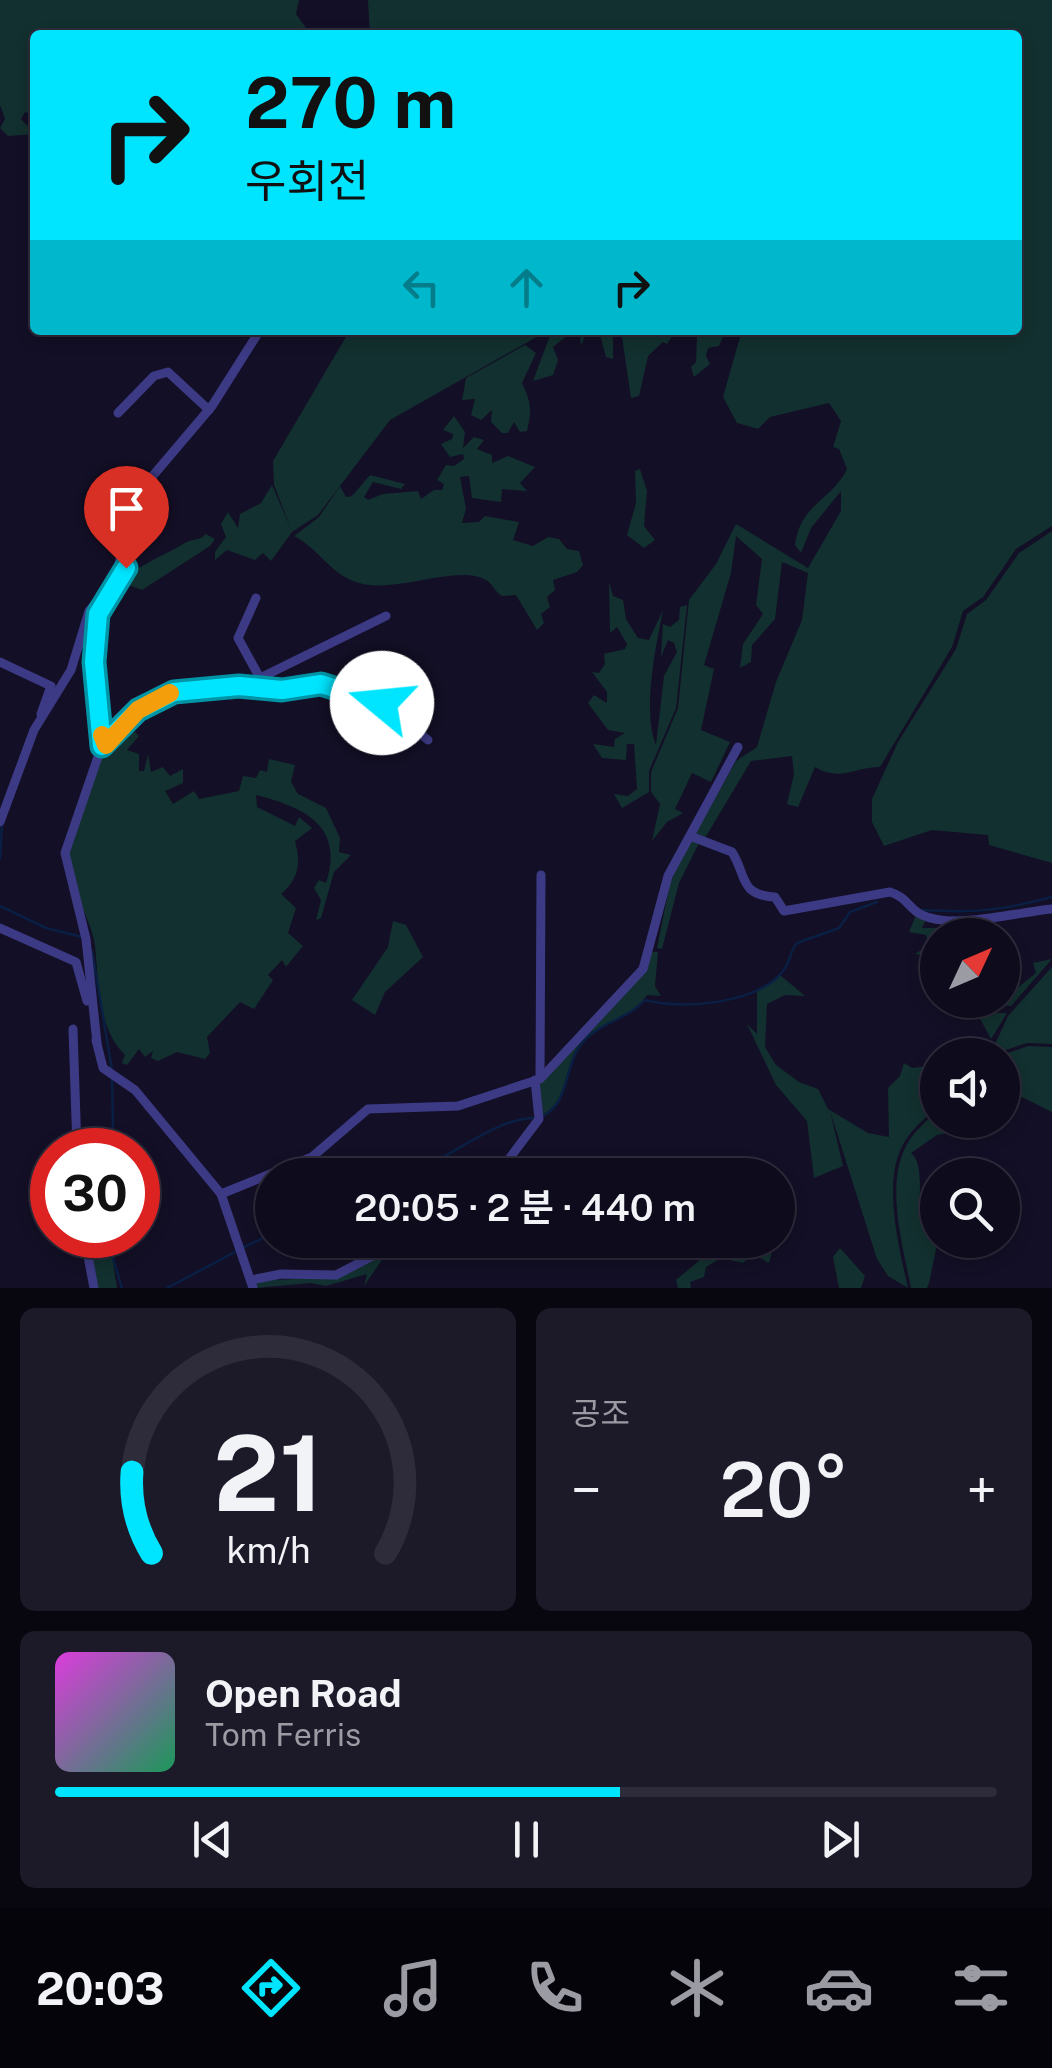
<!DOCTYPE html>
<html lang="ko">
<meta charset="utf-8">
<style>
body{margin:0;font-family:"Public Sans","Noto Sans KR",sans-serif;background:#1c1929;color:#f1f3f6;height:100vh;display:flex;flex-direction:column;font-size:38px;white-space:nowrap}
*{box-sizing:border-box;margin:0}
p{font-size:32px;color:#9b9ba3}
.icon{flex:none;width:55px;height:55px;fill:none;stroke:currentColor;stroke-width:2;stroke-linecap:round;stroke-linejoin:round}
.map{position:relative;height:1288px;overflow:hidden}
.panel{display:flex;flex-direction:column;gap:20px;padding:20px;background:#08060f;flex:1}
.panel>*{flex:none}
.guide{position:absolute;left:30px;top:30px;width:992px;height:305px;border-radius:10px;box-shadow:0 5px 15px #0003,0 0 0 2px #2e2b3b;background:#00e5ff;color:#111;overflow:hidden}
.needle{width:65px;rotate:46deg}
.controls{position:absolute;left:920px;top:918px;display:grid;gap:20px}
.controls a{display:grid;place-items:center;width:100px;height:100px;border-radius:50%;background:#0e0b1c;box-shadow:0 5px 15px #0003,0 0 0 2px #2e2b3b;font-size:50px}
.speed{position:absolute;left:30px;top:1128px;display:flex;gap:20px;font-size:50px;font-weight:700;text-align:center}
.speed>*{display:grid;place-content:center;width:130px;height:130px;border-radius:50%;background:#0e0b1c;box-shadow:0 5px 15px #0003,0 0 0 2px #2e2b3b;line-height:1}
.speed .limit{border:15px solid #d22;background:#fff;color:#111}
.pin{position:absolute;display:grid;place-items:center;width:85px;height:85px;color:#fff;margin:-102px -42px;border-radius:50% 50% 50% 0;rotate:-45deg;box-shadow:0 0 10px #0007}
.pin .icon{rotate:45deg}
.me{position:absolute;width:110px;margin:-55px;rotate:287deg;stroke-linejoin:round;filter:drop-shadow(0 0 8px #0008)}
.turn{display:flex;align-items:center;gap:35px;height:210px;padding:0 50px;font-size:45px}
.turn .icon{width:130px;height:130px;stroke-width:2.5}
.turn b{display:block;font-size:70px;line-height:85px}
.lanes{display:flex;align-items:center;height:95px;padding:0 50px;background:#0003;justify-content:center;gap:50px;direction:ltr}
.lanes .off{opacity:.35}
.big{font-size:75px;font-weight:600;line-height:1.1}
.panel .card{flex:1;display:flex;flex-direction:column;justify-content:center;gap:15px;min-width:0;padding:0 35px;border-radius:15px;background:#1c1929}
.panel .dial{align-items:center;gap:0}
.dial svg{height:260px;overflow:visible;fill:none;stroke:#2e2b3b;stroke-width:7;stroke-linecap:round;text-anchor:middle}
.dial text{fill:#f1f3f6;stroke:none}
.song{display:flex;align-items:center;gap:30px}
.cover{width:120px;height:120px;border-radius:15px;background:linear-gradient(135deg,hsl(300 70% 55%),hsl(150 70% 35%))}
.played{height:10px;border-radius:5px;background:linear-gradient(90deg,#00e5ff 60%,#2e2b3b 60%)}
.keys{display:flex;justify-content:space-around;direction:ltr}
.heat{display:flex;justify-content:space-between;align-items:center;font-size:55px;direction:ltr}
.panel .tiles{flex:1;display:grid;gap:20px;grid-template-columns:1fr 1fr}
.card:last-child{grid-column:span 2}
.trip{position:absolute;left:255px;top:1158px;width:540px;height:100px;border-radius:50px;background:#0e0b1c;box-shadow:0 5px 15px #0003,0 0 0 2px #2e2b3b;font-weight:600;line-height:100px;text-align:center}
.tab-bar{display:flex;height:160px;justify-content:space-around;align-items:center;background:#06040b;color:#9b9ba3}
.tab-bar .icon{width:70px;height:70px}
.tab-bar .selected{color:#00e5ff}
.tab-bar b{font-size:45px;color:#f1f3f6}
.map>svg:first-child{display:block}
.green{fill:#12302f}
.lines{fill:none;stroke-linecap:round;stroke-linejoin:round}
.stream{stroke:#0a1f44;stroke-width:2.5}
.street{stroke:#3d3a85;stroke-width:9}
.route-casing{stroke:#0095a6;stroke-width:25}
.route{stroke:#00e5ff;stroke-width:18}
.slow{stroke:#f59e0b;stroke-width:18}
</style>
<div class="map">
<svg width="1052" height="1288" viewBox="0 0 1052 1288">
<rect width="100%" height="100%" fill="#130f26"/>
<!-- green -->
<g class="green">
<polygon points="0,0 299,0 296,14 311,35 35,35 35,116 25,112 21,119 35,134 8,136 0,128 5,119 0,105"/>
<path d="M368 0H1052V526L1016 549 983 597 963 611 952 647 880 767C856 767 840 782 815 767L798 807 787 804 794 774 792 756 751 761 705 838 694 836 736 761 757 747 776 682 802 620 808 573 782 562 775 619 752 645 751 662 740 668 743 644 763 614 756 605 762 559 736 536 731 573 704 665 714 669 701 730 730 742 711 782 692 773 675 809 683 813 667 822 652 841 660 804 651 792V772L678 708 689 600 716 564 736 524 808 568 841 511V491L811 528 801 553 795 545C800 504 832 500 847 469L839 449 833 447 841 421 829 403 770 417 758 429 737 423 723 397 742 330H1018V35H370Z"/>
<polygon points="350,330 549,330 390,420 318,515 292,532 271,561 263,553 255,560 227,550 215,560 215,552 226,537 221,524 228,512 238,528 240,514 261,503 272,485 291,529 274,485 273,461"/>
<polygon points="552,330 613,330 613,359 606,357 599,331 585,335 581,346 580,332 573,331 553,347 558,360 553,375 533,381"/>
<polygon points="621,330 676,330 667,344 663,342 648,356 639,396 631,398"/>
<polygon points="726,330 719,346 708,348 706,356 710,364 694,377 691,367 696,362 697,337 705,330"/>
<path d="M525 345 536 353 522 383C531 402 532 409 527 431L520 432 514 422 508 433H502L491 422 492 410 481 420 471 415 475 399 462 400 466 378Z"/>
<path d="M454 416 465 432 463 448 474 437 484 440 477 449 492 455V463L508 456 535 467 520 483 527 491 502 489 501 502 472 498 469 476 460 477 466 509 462 523 479 522 485 516 519 522 513 540 533 546 548 537 559 539 567 549 579 551 583 565 577 572 553 580 555 590 547 597 550 607 541 614 544 623 537 630 516 595 502 596C494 591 493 584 486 580 458 564 401 592 363 584 331 577 320 549 294 536L319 517 340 486 346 497 352 496 370 475 405 484 401 489 373 482 364 497 368 500 383 494 418 491 421 499 434 490H442L444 484 437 480 446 465 454 466 464 459 463 454 450 457 441 444 452 439 453 434 443 430Z"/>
<polygon points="640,469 647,491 644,526 655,540 644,548 627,535 636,503 635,471"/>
<polygon points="1052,531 1052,863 989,845 988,835 932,830 884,846 872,822 872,799 898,742 956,649 967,614 986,600 1019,553"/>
<path d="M206 534 215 539 210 546 142 590 131 586 120 592 117 588C133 566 162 557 183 544 192 538 198 542 206 534Z"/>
<path d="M609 582 613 596 623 600 626 619 638 638 649 640 663 610C656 645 642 712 656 745L664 676 677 652 674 643 668 640 661 657 663 624 670 627 679 620 680 607 687 605 676 708 649 771V792L622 808 614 794 628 796 637 789 634 744H627L626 760 602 758 593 744 614 747 615 739 625 733 608 730 588 703 594 695 607 703V692L592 672 599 673 605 664 604 654 625 649 627 644 617 627 610 633Z"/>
<path d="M127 724 139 736 127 750 139 754V771H144L148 754 151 772 163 767 170 776 183 769V783L165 791 173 804 194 791 199 799 239 791 243 776 256 778 260 770 267 772 269 759 295 765 291 782 298 794 326 808 340 838 339 852 351 855 334 872 321 918 316 920 321 900 314 888 319 880 326 883C344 828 308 808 256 795L257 807 295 826 299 817 312 828 295 841C301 863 299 879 281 894L296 908 288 933 303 946 286 967 282 960 268 975 273 980 254 1009 240 1002 207 1037 210 1053 205 1059 177 1052 158 1061 151 1058 153 1051 145 1057 139 1049 127 1065 122 1063 125 1055C97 1028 99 982 95 946 93 924 72 892 68 865 62 824 101 754 127 724Z"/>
<polygon points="689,841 699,843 679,883 662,949 657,948 670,883"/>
<polygon points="917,913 926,919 922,928 995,928 938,935 937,964 930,962 928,956 915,954 929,945 926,935 909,932"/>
<polygon points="393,921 406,925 423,957 385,992 375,1015 352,1000 388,947"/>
<path d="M652 952H658L655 986 661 996 647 995C632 1018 601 1021 582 1041 562 1064 571 1102 540 1116V1081Z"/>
<polygon points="1052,959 1011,1006 987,1005 989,1013 1007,1013 991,1039 970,1000 1002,1000 1036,973 1033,963"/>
<polygon points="1052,967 1052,1044 1027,1043 990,1055 1008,1016"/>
<path d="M780 975 805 996 785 995 767 1004 765 1047 776 1065 799 1082 818 1089 828 1109 868 1133 889 1137 888 1088 900 1076 904 1063 912 1068 937 1065V1106C927 1117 913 1128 905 1141 881 1179 899 1247 908 1288L888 1276 877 1259 830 1111 843 1166 814 1178 807 1121 776 1085 747 1024 757 1034V991Z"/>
<polygon points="1028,1046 1052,1047 1052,1112 1022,1097 1014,1100 1003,1094 1002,1055"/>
<path d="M937 1110 938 1120H965L960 1131 937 1135 911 1153C924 1163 919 1197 919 1216L929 1217 925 1234 938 1240 929 1283 927 1288H911C903 1246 885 1186 906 1146 913 1132 927 1121 937 1110Z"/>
<polygon points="87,1235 102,1235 112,1256 117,1288 98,1288"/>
<polygon points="429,1240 388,1251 364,1286 367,1274 326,1286 310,1283 256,1288 254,1281 333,1277 396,1243"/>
<polygon points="708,1240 775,1240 769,1263 753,1254 743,1263 721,1258 706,1267 704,1277 690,1282 691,1288 678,1288 676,1280 707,1254"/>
<polygon points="840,1248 865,1276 861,1288 839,1288 833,1257"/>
</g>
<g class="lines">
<!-- stream -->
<g class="stream">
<polyline points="0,858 2,825"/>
<polyline points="0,906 46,928 82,937"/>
<path d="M922 910C973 913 1001 911 1052 897"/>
<polyline points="92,951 112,1070"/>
<path d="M541 1117C569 1104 564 1070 579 1047 594 1024 627 1020 645 1000 683 1010 757 1004 783 971 790 963 790 951 797 943L839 928 850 912 877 902"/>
<polyline points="102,1150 113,1126 112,1078"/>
<path d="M409 1175C448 1159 494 1119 533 1118"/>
<polyline points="106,1235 122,1288"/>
<polyline points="242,1248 272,1234"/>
<polyline points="167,1288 235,1252"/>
</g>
<!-- street -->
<g class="street">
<polyline points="118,413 154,376 168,372 209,410"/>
<polyline points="256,598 238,638 261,680"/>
<polyline points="0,662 51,686 41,714"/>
<polyline points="260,678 386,616"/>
<polyline points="102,745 138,710 174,692 229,687 282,690 321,683 381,703 428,740"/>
<polyline points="0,822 34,730 71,670 89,611 116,577 134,498 212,406 260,330"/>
<path d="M690 836 732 852C747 876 739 895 775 897L784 911 890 892C907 897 909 909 922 915 953 930 1018 912 1052 909"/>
<polyline points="0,928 76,962 87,1001"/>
<polyline points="73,1029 77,1150"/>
<polyline points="96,1040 103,1068 135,1090 221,1194 253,1288"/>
<polyline points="97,1043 86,939 65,853 102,745 94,662 98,614 124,575 127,559"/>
<polyline points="542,1077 643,969 668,876 738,747"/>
<polyline points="497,1175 539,1119 535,1080"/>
<polyline points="221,1194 312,1157 368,1109 458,1106 540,1079 541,875"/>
<polyline points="84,1235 94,1288"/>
<polyline points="251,1280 281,1274 336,1275 403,1240"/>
</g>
</g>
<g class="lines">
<defs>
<polyline id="route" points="126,568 98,614 94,662 102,746 138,710 174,692 239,686 282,690 321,684 382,703"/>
</defs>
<!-- route casing -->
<use href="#route" class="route-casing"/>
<!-- route -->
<use href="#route" class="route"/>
<!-- slow -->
<polyline class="slow" points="102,735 106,745 138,710 170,693"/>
</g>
</svg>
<div class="controls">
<a><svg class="needle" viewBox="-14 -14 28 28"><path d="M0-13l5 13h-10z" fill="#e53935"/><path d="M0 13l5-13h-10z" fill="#9b9ba3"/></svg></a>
<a><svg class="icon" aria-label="sound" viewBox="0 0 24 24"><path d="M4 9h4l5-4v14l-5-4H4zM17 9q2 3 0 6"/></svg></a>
<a><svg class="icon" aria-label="search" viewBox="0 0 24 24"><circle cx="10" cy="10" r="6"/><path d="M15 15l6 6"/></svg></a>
</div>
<div class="speed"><div class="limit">30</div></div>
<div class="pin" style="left:126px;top:568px;background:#d93025"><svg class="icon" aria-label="arrive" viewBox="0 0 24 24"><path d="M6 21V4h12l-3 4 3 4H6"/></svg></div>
<svg class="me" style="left:382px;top:703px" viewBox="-20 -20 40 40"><circle r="19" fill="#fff"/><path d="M0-13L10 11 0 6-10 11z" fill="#00e5ff"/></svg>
<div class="trip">20:05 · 2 분 · 440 m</div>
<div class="guide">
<div class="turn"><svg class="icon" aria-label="right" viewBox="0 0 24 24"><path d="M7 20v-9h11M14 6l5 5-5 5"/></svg><div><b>270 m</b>우회전</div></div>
<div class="lanes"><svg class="icon off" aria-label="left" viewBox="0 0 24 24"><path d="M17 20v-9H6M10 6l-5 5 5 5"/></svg><svg class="icon off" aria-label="ahead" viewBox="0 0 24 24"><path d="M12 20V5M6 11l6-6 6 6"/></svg><svg class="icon" aria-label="right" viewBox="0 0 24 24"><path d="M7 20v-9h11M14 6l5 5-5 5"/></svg></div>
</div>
</div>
<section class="panel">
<div class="tiles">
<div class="card dial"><svg viewBox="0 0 100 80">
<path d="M14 69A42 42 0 1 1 86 69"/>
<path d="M14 69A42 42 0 0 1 8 44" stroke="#00e5ff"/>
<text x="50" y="56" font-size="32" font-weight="700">21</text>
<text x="50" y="72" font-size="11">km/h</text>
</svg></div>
<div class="card"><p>공조</p>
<div class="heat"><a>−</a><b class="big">20°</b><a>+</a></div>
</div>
<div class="card">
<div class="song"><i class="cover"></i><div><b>Open Road</b><p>Tom Ferris</p></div></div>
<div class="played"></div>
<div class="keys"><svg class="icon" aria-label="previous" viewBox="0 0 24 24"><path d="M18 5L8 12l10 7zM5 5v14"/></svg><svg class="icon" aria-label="pause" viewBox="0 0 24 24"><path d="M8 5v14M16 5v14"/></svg><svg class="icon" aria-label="next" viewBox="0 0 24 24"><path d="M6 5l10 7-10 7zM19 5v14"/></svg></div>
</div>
</div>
</section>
<nav class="tab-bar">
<b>20:03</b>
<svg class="icon selected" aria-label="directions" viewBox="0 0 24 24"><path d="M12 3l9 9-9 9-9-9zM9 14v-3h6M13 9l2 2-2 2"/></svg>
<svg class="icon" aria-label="music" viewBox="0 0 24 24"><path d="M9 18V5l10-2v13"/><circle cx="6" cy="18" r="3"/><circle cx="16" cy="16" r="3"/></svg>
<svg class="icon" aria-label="phone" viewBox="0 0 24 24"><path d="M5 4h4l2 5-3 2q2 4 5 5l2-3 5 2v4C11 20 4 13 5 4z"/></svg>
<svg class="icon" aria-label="climate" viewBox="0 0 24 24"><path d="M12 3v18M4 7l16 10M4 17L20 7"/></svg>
<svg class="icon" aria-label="car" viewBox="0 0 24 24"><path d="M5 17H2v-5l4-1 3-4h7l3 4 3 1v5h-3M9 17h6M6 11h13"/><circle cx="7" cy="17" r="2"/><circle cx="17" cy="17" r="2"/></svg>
<svg class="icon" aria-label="filters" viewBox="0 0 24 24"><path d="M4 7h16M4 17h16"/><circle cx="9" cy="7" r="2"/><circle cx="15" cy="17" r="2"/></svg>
</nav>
